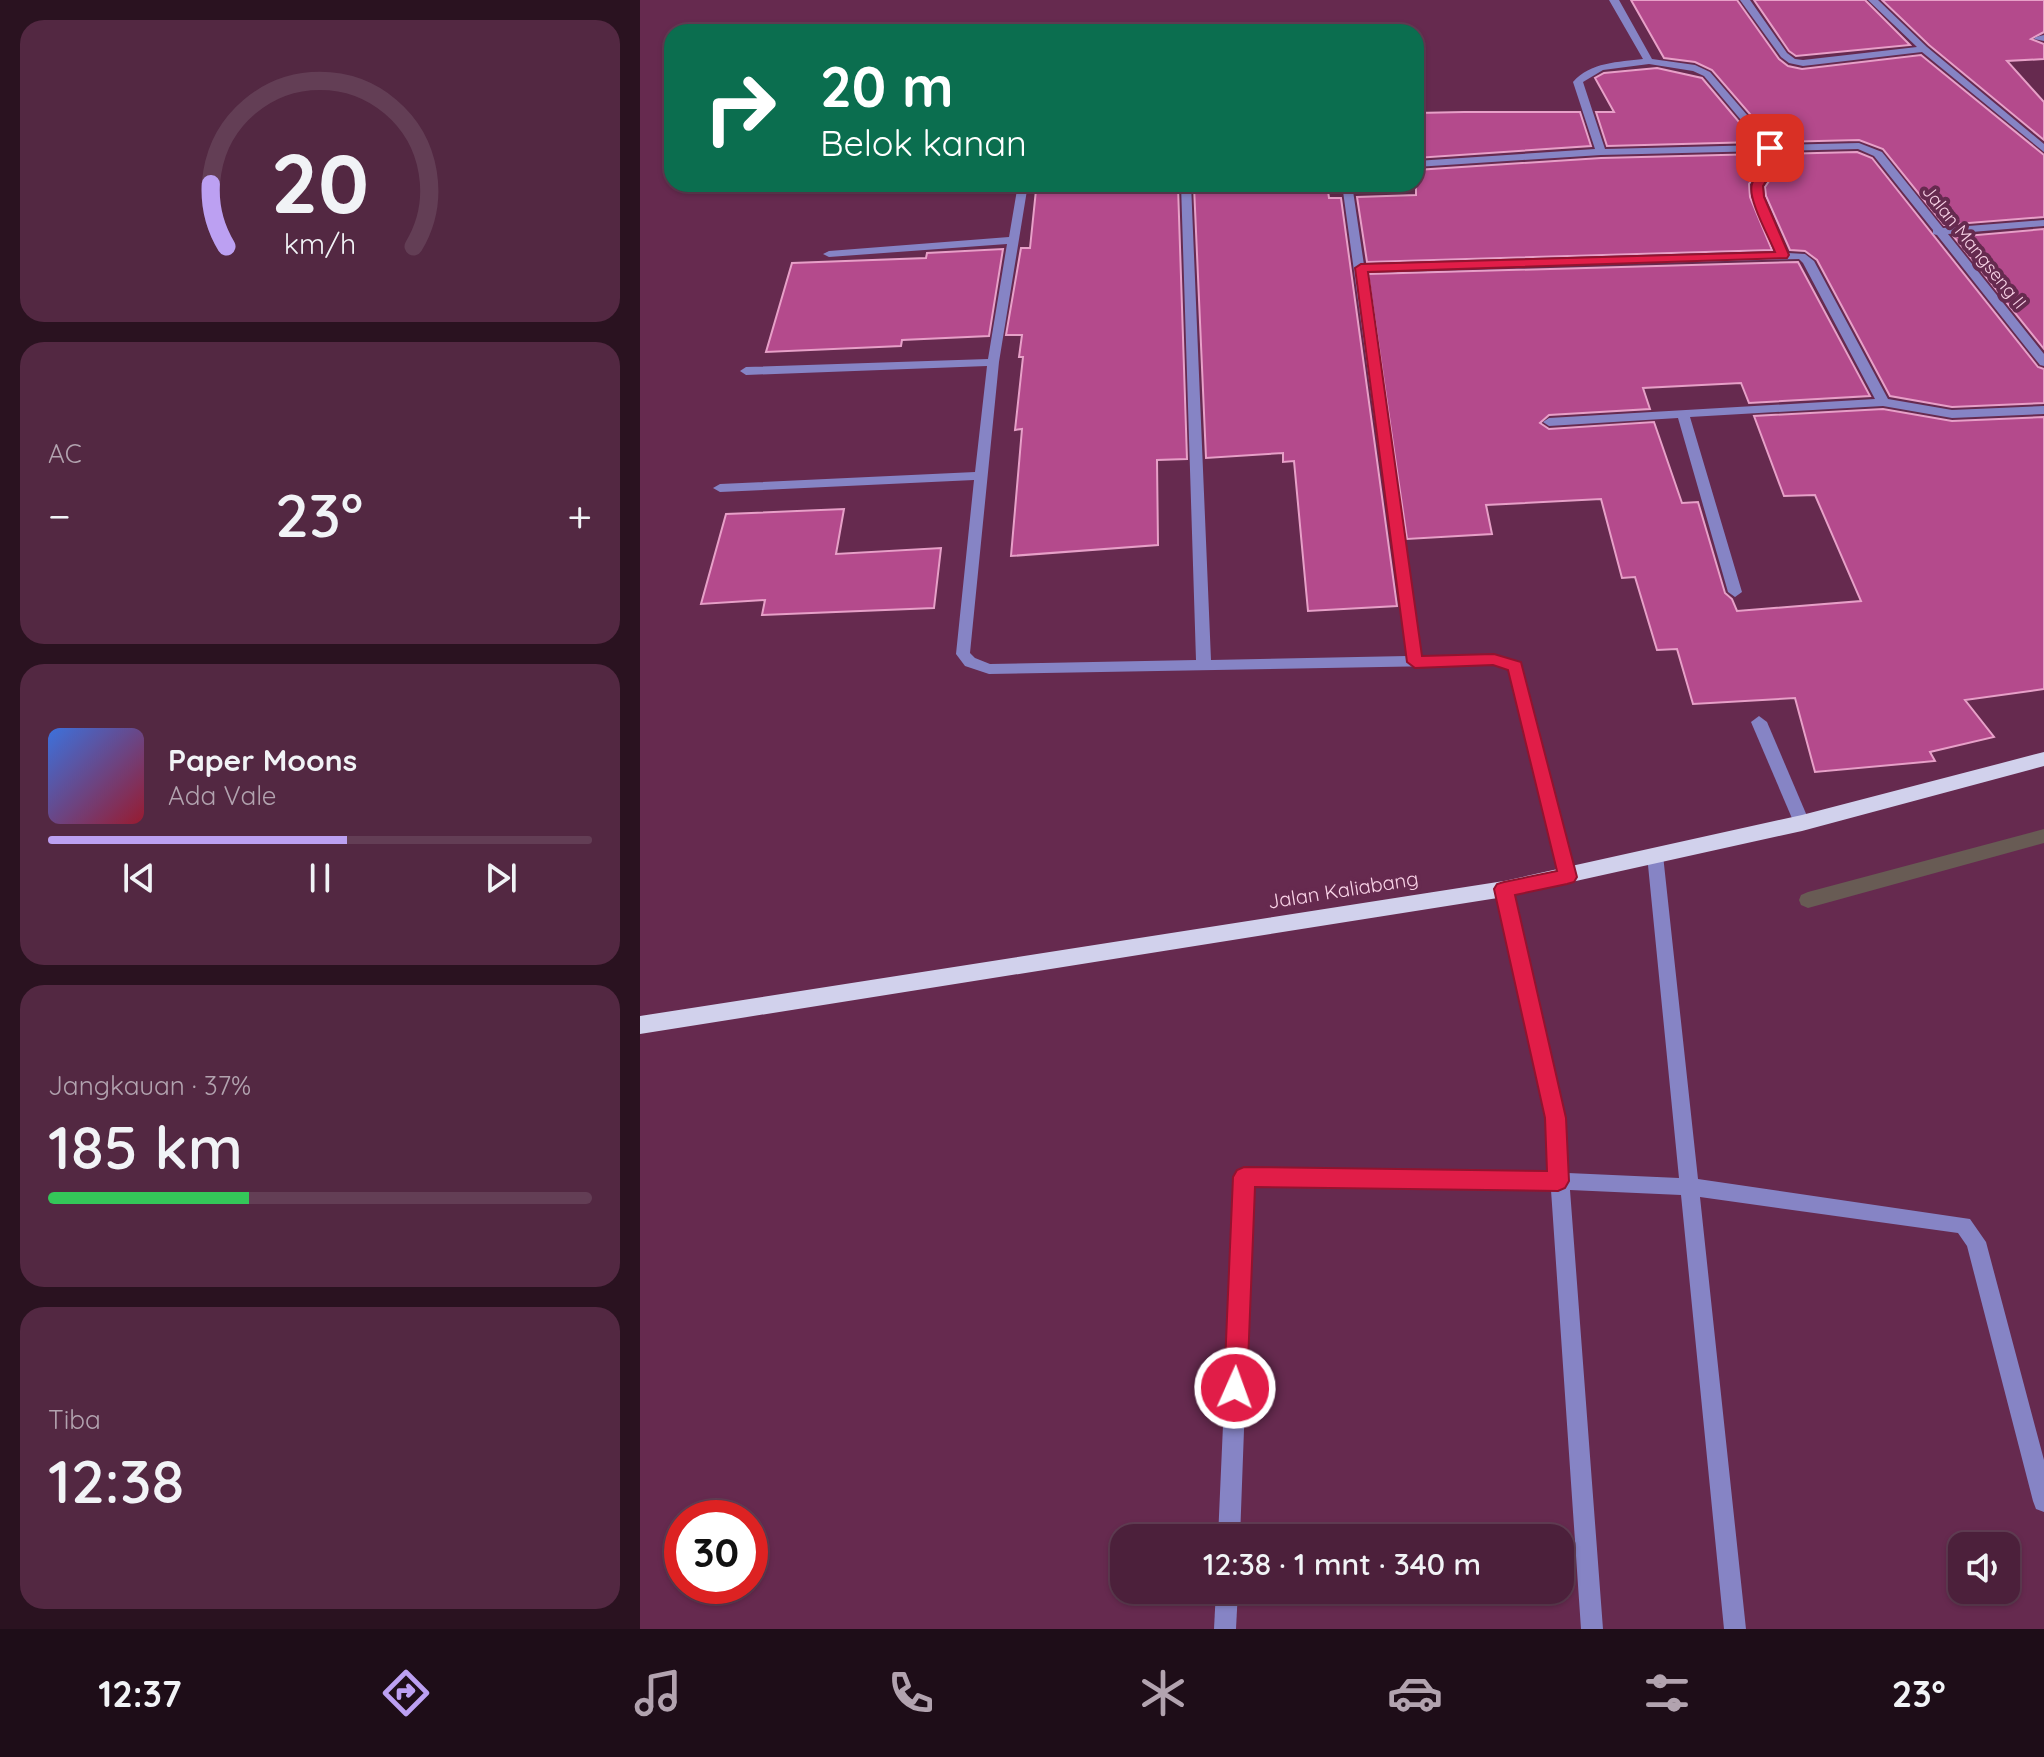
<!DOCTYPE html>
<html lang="id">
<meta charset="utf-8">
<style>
body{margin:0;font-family:Quicksand,sans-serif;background:#532842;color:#f1f3f6;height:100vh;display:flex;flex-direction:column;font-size:30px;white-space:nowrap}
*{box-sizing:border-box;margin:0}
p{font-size:26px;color:#b2a3af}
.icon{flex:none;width:44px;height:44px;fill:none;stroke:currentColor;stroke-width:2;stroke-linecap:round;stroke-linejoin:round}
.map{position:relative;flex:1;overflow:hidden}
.sheet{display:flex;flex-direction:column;gap:20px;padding:20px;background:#2a1220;width:640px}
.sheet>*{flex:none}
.guide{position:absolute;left:24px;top:24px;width:760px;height:168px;border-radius:24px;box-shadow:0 2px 6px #0004,0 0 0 2px #633e55;background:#0b6e4f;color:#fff;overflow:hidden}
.tools{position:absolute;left:1308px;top:1532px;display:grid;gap:16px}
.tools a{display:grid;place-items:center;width:72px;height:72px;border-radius:16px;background:#4c203b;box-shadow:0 2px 6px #0004,0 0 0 2px #633e55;font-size:40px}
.speed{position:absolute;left:24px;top:1500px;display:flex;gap:16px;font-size:40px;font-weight:700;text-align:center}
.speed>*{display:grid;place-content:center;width:104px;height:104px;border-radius:50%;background:#4c203b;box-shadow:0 2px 6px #0004,0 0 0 2px #633e55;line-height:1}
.speed .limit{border:12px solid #d22;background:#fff;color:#111}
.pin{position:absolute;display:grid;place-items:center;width:68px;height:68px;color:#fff;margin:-34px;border-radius:16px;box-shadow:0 4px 12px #0006}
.me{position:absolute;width:88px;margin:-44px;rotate:2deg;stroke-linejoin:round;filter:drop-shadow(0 0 6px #0008)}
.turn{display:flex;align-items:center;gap:28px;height:168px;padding:0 24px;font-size:36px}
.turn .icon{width:104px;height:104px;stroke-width:2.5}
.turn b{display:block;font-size:56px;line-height:68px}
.big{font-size:60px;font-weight:600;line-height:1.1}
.sheet .card{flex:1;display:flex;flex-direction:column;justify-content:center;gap:12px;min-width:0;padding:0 28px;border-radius:24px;background:#532842}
.sheet .dial{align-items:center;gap:0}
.dial svg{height:208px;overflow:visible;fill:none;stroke:#633e55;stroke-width:7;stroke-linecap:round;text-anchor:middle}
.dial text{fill:#f1f3f6;stroke:none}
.song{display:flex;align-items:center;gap:24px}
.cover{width:96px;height:96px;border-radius:12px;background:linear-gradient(135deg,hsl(220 70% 55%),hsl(350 70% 35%))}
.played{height:8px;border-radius:4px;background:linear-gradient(90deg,#bca0f2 55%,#633e55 55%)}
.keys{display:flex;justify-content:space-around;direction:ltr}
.heat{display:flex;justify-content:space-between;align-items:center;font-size:44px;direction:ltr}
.charge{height:12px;border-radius:6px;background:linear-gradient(90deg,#34c759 37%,#633e55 0)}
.trip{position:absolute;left:470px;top:1524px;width:464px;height:80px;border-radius:24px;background:#4c203b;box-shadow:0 2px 6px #0004,0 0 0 2px #633e55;font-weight:600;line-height:80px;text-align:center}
.menu{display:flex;height:128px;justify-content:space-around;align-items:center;background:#1e0d18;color:#b2a3af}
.menu .icon{width:56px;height:56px}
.menu .selected{color:#bca0f2}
.menu b{font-size:36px;color:#f1f3f6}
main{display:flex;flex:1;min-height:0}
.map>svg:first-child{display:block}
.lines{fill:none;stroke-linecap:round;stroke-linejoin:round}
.stream{fill:#685b54;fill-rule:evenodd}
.building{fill:#b44a8c;stroke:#e7a0c8;stroke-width:2}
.street{fill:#8684c5;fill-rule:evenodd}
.primary{fill:#d1d1ec;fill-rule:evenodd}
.route{fill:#e11d48;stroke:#92132f;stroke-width:2}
.labels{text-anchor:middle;stroke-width:8;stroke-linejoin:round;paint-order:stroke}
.far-street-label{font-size:18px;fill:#fad4e8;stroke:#662a4f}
.street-label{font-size:20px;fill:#fad4e8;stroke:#662a4f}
</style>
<main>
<section class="sheet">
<div class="card dial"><svg viewBox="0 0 100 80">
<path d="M14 69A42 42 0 1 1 86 69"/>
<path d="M14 69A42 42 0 0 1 8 45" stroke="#bca0f2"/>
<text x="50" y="56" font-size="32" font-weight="700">20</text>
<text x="50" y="72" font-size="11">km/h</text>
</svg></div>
<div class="card"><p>AC</p>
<div class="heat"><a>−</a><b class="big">23°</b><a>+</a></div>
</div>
<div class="card">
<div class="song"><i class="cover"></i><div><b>Paper Moons</b><p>Ada Vale</p></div></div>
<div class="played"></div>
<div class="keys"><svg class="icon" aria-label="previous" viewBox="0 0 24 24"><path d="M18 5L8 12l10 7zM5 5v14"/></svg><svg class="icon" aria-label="pause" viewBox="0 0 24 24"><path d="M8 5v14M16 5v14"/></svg><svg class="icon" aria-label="next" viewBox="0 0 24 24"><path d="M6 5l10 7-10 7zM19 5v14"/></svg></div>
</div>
<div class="card"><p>Jangkauan · 37%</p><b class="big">185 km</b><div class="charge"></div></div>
<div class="card"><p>Tiba</p><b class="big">12:38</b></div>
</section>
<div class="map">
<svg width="1404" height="1629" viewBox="0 0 1404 1629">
<rect width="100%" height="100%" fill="#662a4f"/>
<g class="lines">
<!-- stream -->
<polygon class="stream" points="1404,829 1404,843 1168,908 1161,905 1159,900 1161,895 1168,892"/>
</g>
<!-- building -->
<g class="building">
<polygon points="991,0 1097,0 1139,59 1148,66 1162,69 1281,55 1404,155 1404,217 1304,225 1243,149 1219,140 1134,142 1072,70 1055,62 1024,58"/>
<polygon points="1114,0 1225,0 1270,45 1156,56 1149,51"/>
<polygon points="1242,0 1404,0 1404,32 1391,39 1404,44 1404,59 1367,61 1404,102 1404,140 1289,45"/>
<polygon points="1017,68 1062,78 1116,142 967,146 956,112 974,112 955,78 964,73"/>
<polygon points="824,112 940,112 951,146 776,158 776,113"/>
<polygon points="1217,152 1232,158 1398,367 1404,369 1404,403 1312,407 1250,396 1177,260 1165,251 1150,250 1126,196 1125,187 1135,172 1138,154"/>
<polygon points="1121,154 1119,169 1109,184 1110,197 1132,250 727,262 717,197 776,195 776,170 961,158"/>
<polygon points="564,184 687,184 689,198 701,198 757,606 668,611 654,461 643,462 643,453 566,458 554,186"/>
<polygon points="538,186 547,459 517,460 518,545 371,556 382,429 375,430 383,357 379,357 382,335 366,335 381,248 390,248 396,190"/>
<polygon points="1404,229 1404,349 1314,237"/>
<polygon points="363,249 349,336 262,340 261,346 126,352 152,263 286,258 287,253"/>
<polygon points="1158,262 1230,396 1109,403 1101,383 1003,388 1010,409 909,415 900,423 909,429 1014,422 1042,503 1058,502 1085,593 1092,599 1097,611 1221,601 1175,495 1144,496 1114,416 1243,409 1312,421 1404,417 1404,689 1325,700 1354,737 1290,752 1295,761 1175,772 1155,698 1053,704 1037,649 1017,650 995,577 982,578 961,499 846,505 852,534 767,539 728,274"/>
<polygon points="204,509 196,554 301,548 294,608 122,615 125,600 61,604 86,514"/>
</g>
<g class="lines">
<!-- street -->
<g class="street">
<path d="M969 0H979L1012 59 1055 65 1070 72 1133 145 1219 143 1242 152 1303 228 1404 220V226L1308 234 1404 354V366L1400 365 1297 235 1293 234V230L1234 156 1218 149 1135 151 1132 170 1122 186 1123 197 1148 253 1165 254 1174 261 1248 399 1312 410 1404 406V414L1312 418 1243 406 1050 417 1102 592 1095 597 1088 592 1038 418 909 426 903 422 909 418 1235 399 1163 263 1159 259 725 271 781 656 854 655 880 663 935 877 933 882H921L919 877 868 670 853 665 349 674 325 666 316 654 334 480 80 492 73 488 80 484 335 472 347 366 106 375 100 371 106 367 348 359 367 244 189 257 183 254 189 251 369 237 378 184H388L359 362 330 653 335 658 350 664 556 660 541 184H551L571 660 767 656 702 184H712L724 265 1137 253 1113 197 1112 186 1122 170 1124 151 961 155 776 167V161L955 149 933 82C950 62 979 62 1003 59ZM1009 64 1053 71 1064 76 1122 145 965 149 943 82 963 70Z"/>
<polygon points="1100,0 1110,0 1147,53 1155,59 1163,60 1277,47 1228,0 1238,0 1287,47 1404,144 1404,152 1282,52 1163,66 1149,63 1141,57"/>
<polygon points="1404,35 1404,41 1394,39 1396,37"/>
<polygon points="1119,716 1127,722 1170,823 1168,827 1156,827 1154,823 1111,722"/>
<polygon points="1015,849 1021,850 1023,855 1058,1179 1330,1219 1346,1242 1404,1460 1404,1512 1396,1509 1393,1501 1327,1246 1318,1233 1060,1197 1106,1629 1084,1629 1041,1195 930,1190 963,1629 941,1629 911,1190 613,1186 600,1538 578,1538 594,1177 597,1171 604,1168 909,1172 906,1118 856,889 858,884 870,884 872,889 924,1118 928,1173 1039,1178 1007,855 1009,850"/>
<polygon points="576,1590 598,1590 596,1629 574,1629"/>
</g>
<!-- primary -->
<polygon class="primary" points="1404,752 1404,766 1162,831 864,897 0,1034 0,1016 864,881 1162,815"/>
</g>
<!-- route -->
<path class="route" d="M1130 144 1136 148 1133 170 1123 186 1124 197 1149 255 1147 258 728 272 782 656 854 654 881 662 937 877 934 882 927 884 875 895 926 1118 929 1181 925 1188 918 1191 615 1187 607 1388 604 1396 595 1399 587 1396 584 1388 593 1177 597 1170 604 1167 907 1171 905 1118 854 889 857 884 864 882 917 871 868 670 853 665 775 668 767 662 715 268 721 264 1135 252C1129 237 1107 198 1112 184 1117 170 1122 164 1124 148Z"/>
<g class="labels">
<!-- far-street labels -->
<g class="far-street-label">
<text transform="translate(1334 247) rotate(51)" y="6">Jalan Mangseng II</text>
</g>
<!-- street labels -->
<g class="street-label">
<text transform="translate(703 890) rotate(-9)" y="7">Jalan Kaliabang</text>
</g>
</g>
</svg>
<div class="tools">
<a><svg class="icon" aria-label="sound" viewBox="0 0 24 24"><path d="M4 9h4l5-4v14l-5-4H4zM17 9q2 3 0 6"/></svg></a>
</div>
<div class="speed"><div class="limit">30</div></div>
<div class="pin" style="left:1130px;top:148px;background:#d93025"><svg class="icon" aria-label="arrive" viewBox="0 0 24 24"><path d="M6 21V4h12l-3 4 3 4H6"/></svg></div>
<svg class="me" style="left:595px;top:1388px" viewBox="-20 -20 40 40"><circle r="17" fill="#e11d48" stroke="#fff" stroke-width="3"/><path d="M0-11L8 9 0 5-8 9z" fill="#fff"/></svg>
<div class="trip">12:38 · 1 mnt · 340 m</div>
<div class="guide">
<div class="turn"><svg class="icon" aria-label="right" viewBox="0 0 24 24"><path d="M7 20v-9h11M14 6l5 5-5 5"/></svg><div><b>20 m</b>Belok kanan</div></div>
</div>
</div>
</main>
<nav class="menu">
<b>12:37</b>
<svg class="icon selected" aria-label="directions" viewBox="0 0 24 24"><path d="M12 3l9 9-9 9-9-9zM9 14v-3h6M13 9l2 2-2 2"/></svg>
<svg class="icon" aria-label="music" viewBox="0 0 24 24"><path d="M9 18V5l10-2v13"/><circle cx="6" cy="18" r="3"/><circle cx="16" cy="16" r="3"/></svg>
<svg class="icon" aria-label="phone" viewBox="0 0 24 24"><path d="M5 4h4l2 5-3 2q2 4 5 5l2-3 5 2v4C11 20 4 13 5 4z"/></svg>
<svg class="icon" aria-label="climate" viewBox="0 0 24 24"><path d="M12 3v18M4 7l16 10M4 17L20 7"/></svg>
<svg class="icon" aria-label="car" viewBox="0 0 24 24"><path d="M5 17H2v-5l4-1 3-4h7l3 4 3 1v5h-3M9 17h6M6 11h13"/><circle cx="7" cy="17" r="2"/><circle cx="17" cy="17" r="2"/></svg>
<svg class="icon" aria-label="filters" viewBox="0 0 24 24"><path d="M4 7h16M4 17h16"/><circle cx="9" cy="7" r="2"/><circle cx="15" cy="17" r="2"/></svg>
<b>23°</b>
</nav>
